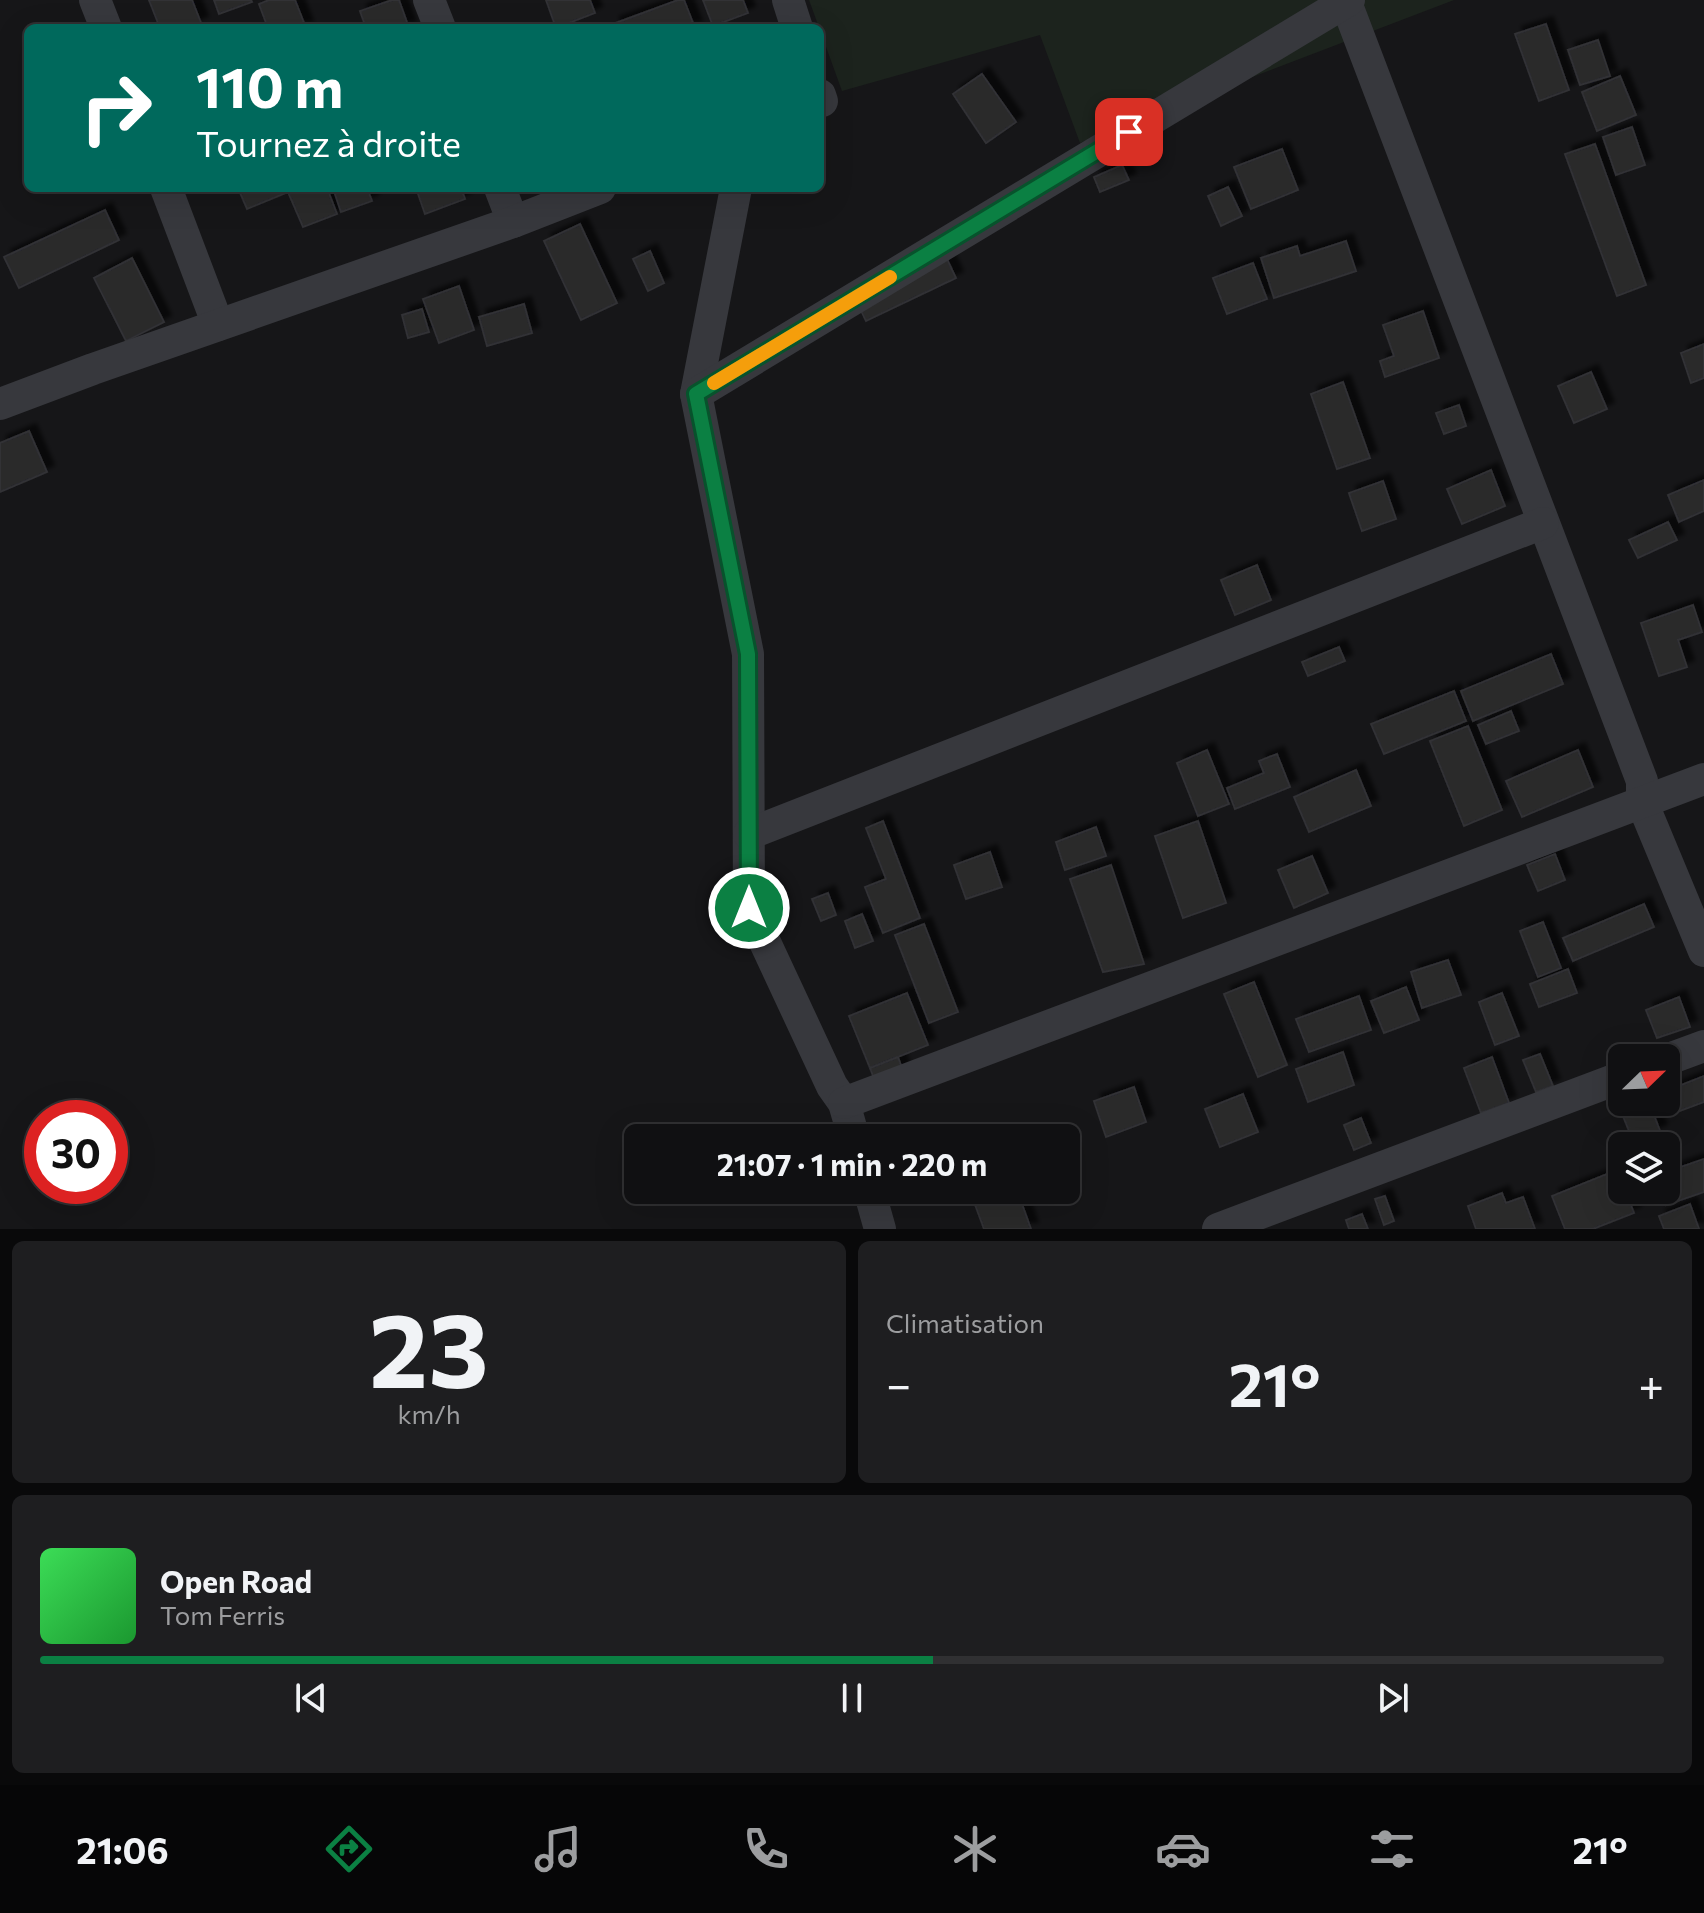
<!DOCTYPE html>
<html lang="fr">
<meta charset="utf-8">
<style>
body{margin:0;font-family:Commissioner,sans-serif;background:#1e1e20;color:#f1f3f6;height:100vh;display:flex;flex-direction:column;font-size:30px;white-space:nowrap}
*{box-sizing:border-box;margin:0}
p{font-size:26px;color:#9c9d9f}
.icon{flex:none;width:44px;height:44px;fill:none;stroke:currentColor;stroke-width:2;stroke-linecap:round;stroke-linejoin:round}
.map{position:relative;height:1229px;overflow:hidden}
.sheet{display:flex;flex-direction:column;gap:12px;padding:12px;background:#09090a;flex:1}
.sheet>*{flex:none}
.guide{position:absolute;left:24px;top:24px;width:800px;height:168px;border-radius:12px;box-shadow:0 8px 32px #0002,0 0 0 2px #303032;background:#00695c;color:#fff;overflow:hidden}
.needle{width:52px;rotate:67deg}
.controls{position:absolute;left:1608px;top:1044px;display:grid;gap:16px}
.controls a{display:grid;place-items:center;width:72px;height:72px;border-radius:12px;background:#101012;box-shadow:0 8px 32px #0002,0 0 0 2px #303032;font-size:40px}
.speed{position:absolute;left:24px;top:1100px;display:flex;gap:16px;font-size:40px;font-weight:700;text-align:center}
.speed>*{display:grid;place-content:center;width:104px;height:104px;border-radius:50%;background:#101012;box-shadow:0 8px 32px #0002,0 0 0 2px #303032;line-height:1}
.speed .limit{border:12px solid #d22;background:#fff;color:#111}
.pin{position:absolute;display:grid;place-items:center;width:68px;height:68px;color:#fff;margin:-34px;border-radius:16px;box-shadow:0 4px 12px #0006}
.me{position:absolute;width:88px;margin:-44px;rotate:0deg;stroke-linejoin:round;filter:drop-shadow(0 0 6px #0008)}
.turn{display:flex;align-items:center;gap:28px;height:168px;padding:0 40px;font-size:36px}
.turn .icon{width:104px;height:104px;stroke-width:2.5}
.turn b{display:block;font-size:56px;line-height:68px}
.big{font-size:60px;font-weight:700;line-height:1.1}
.sheet .card{flex:1;display:flex;flex-direction:column;justify-content:center;gap:12px;min-width:0;padding:0 28px;border-radius:12px;background:#1e1e20}
.sheet .dial{align-items:center;gap:0}
.dial b{font-size:104px;line-height:1}
.song{display:flex;align-items:center;gap:24px}
.cover{width:96px;height:96px;border-radius:12px;background:linear-gradient(135deg,hsl(130 70% 55%),hsl(130 70% 35%))}
.played{height:8px;border-radius:4px;background:linear-gradient(90deg,#0b8043 55%,#303032 55%)}
.keys{display:flex;justify-content:space-around;direction:ltr}
.heat{display:flex;justify-content:space-between;align-items:center;font-size:44px;direction:ltr}
.sheet .tiles{flex:1;display:grid;gap:12px;grid-template-columns:1fr 1fr}
.card:last-child{grid-column:span 2}
.trip{position:absolute;left:624px;top:1124px;width:456px;height:80px;border-radius:12px;background:#101012;box-shadow:0 8px 32px #0002,0 0 0 2px #303032;font-weight:700;line-height:80px;text-align:center}
.dock{display:flex;height:128px;justify-content:space-around;align-items:center;background:#060607;color:#9c9d9f}
.dock .icon{width:56px;height:56px}
.dock .current{color:#0b8043}
.dock b{font-size:36px;color:#f1f3f6}
.map>svg:first-child{display:block}
.green{fill:#1c231d}
.building{fill:#29292c;stroke:#303034;stroke-width:2;filter:url(#shadow)}
.lines{fill:none;stroke-linecap:round;stroke-linejoin:round}
.minor{stroke:#37383d;stroke-width:32}
.route-casing{stroke:#07532c;stroke-width:20}
.route{stroke:#0b8043;stroke-width:14}
.slow{stroke:#f59e0b;stroke-width:14}
</style>
<div class="map">
<svg width="1704" height="1229" viewBox="0 0 1704 1229">
<defs>
<filter id="shadow"><feDropShadow dx="7" dy="-7" stdDeviation="2" flood-color="#0009"/></filter>
</defs>
<rect width="100%" height="100%" fill="#161618"/>
<!-- green -->
<polygon class="green" points="809,0 1454,0 1080,143 1040,35 842,91"/>
<!-- building -->
<g class="building">
<polygon points="149,0 192,0 201,23 188,28 160,28"/>
<polygon points="214,0 251,0 252,2 219,14"/>
<polygon points="269,0 295,0 306,28 268,28 259,4"/>
<polygon points="392,0 399,0 409,28 366,28 360,11"/>
<polygon points="546,0 590,0 595,13 556,28"/>
<polygon points="678,0 684,0 695,28 614,28 613,24"/>
<polygon points="703,0 743,0 748,13 713,26"/>
<polygon points="1546,24 1569,90 1539,101 1515,34"/>
<polygon points="1598,40 1610,76 1580,85 1568,50"/>
<polygon points="982,74 1016,122 986,143 953,94"/>
<polygon points="1620,76 1636,115 1597,131 1582,92"/>
<polygon points="1632,127 1645,165 1616,175 1603,137"/>
<polygon points="1595,144 1646,285 1617,296 1565,154"/>
<polygon points="1282,149 1298,190 1251,209 1234,167"/>
<polygon points="1122,165 1129,180 1100,192 1094,177"/>
<polygon points="1228,187 1242,216 1221,226 1208,196"/>
<polygon points="238,188 327,188 337,214 303,227 288,192 247,209"/>
<polygon points="333,188 367,188 372,201 341,212"/>
<polygon points="416,188 461,188 465,199 425,214"/>
<polygon points="105,210 119,240 19,288 4,257"/>
<polygon points="580,224 617,303 581,320 544,241"/>
<polygon points="1346,241 1356,271 1274,298 1261,258 1297,246 1300,256"/>
<polygon points="650,251 664,283 648,291 633,259"/>
<polygon points="945,255 956,278 866,321 855,298"/>
<polygon points="132,258 164,322 126,341 94,278"/>
<polygon points="1253,263 1267,299 1227,314 1213,278"/>
<polygon points="459,286 474,330 439,343 423,299"/>
<polygon points="524,304 532,333 487,346 479,317"/>
<polygon points="422,309 429,332 408,338 402,315"/>
<polygon points="1423,311 1439,358 1385,377 1380,361 1394,356 1383,325"/>
<polygon points="1704,344 1704,378 1691,383 1681,353"/>
<polygon points="1591,372 1607,409 1574,423 1558,386"/>
<polygon points="1343,382 1370,458 1337,469 1311,394"/>
<polygon points="1459,405 1466,426 1444,434 1436,413"/>
<polygon points="29,431 47,472 0,492 0,443"/>
<polygon points="1491,470 1505,506 1462,524 1447,489"/>
<polygon points="1704,480 1704,511 1679,522 1668,495"/>
<polygon points="1383,481 1396,519 1362,531 1349,493"/>
<polygon points="1668,522 1677,540 1638,558 1629,540"/>
<polygon points="1257,565 1271,600 1235,615 1221,580"/>
<polygon points="1693,605 1702,632 1678,640 1687,667 1659,676 1641,623"/>
<polygon points="1339,647 1345,661 1308,676 1302,662"/>
<polygon points="1551,654 1563,684 1473,721 1461,691"/>
<polygon points="1454,691 1466,721 1384,754 1371,724"/>
<polygon points="1511,711 1519,731 1486,744 1478,725"/>
<polygon points="1468,726 1502,810 1464,826 1430,741"/>
<polygon points="1207,750 1229,804 1198,816 1177,763"/>
<polygon points="1578,750 1593,787 1522,817 1506,781"/>
<polygon points="1277,754 1290,787 1235,809 1227,788 1264,773 1259,761"/>
<polygon points="1356,770 1371,806 1309,832 1294,797"/>
<polygon points="883,821 920,918 883,933 865,887 886,879 866,828"/>
<polygon points="1198,821 1226,903 1183,918 1155,836"/>
<polygon points="1096,827 1106,856 1065,870 1056,842"/>
<polygon points="990,852 1002,887 966,899 954,865"/>
<polygon points="1555,854 1565,880 1538,891 1527,865"/>
<polygon points="1312,856 1328,893 1294,908 1278,870"/>
<polygon points="1111,865 1144,964 1103,972 1070,879"/>
<polygon points="828,893 836,915 821,921 812,899"/>
<polygon points="1644,904 1654,927 1573,961 1563,938"/>
<polygon points="862,914 873,941 855,948 845,921"/>
<polygon points="1543,922 1561,968 1538,977 1520,931"/>
<polygon points="924,924 958,1012 929,1023 895,935"/>
<polygon points="1448,960 1461,995 1422,1008 1411,972"/>
<polygon points="1568,969 1577,993 1539,1007 1530,984"/>
<polygon points="1254,982 1287,1065 1258,1077 1224,994"/>
<polygon points="1406,987 1419,1020 1384,1033 1371,1001"/>
<polygon points="907,993 928,1045 870,1068 849,1016"/>
<polygon points="1502,993 1519,1036 1495,1045 1479,1002"/>
<polygon points="1359,996 1371,1030 1309,1052 1296,1019"/>
<polygon points="1679,997 1690,1027 1657,1038 1646,1010"/>
<polygon points="1343,1052 1354,1085 1308,1102 1296,1069"/>
<polygon points="1540,1054 1553,1086 1536,1092 1523,1060"/>
<polygon points="898,1057 904,1074 877,1086 870,1068"/>
<polygon points="1492,1057 1509,1103 1481,1113 1464,1068"/>
<polygon points="1704,1076 1704,1102 1669,1115 1664,1102 1666,1102 1666,1091"/>
<polygon points="1134,1087 1146,1122 1106,1137 1094,1101"/>
<polygon points="1243,1094 1258,1132 1220,1147 1205,1109"/>
<polygon points="1630,1102 1649,1102 1660,1131 1633,1141 1619,1106"/>
<polygon points="1361,1118 1371,1143 1354,1150 1344,1125"/>
<polygon points="1704,1159 1704,1192 1666,1205 1660,1190 1666,1190 1666,1172"/>
<polygon points="1617,1170 1622,1182 1622,1190 1625,1190 1634,1213 1593,1229 1565,1229 1552,1196"/>
<polygon points="781,1190 811,1190 785,1201"/>
<polygon points="1017,1190 1031,1229 984,1229 970,1191"/>
<polygon points="1502,1193 1506,1203 1523,1197 1535,1229 1476,1229 1468,1206"/>
<polygon points="1385,1196 1394,1221 1384,1225 1375,1199"/>
<polygon points="1690,1204 1699,1229 1664,1229 1659,1216"/>
<polygon points="1362,1214 1368,1229 1349,1229 1346,1220"/>
</g>
<g class="lines">
<!-- minor -->
<g class="minor">
<polyline points="95,0 106,28"/>
<polyline points="429,0 440,28"/>
<polyline points="788,0 797,28"/>
<polyline points="1345,0 1642,781 1642,802 1704,951"/>
<polyline points="820,95 822,101"/>
<polyline points="166,188 218,325"/>
<polyline points="500,188 513,222"/>
<polyline points="736,188 696,394 748,654 749,908 832,1086 844,1103 854,1138"/>
<polyline points="696,394 1349,0"/>
<polyline points="0,404 93,369 513,222 600,188"/>
<polyline points="749,834 1543,523"/>
<polyline points="1666,1060 1704,1046"/>
<polyline points="844,1103 1704,779"/>
<polyline points="869,1190 880,1229"/>
<polyline points="1218,1229 1622,1077"/>
</g>
</g>
<g class="lines">
<defs>
<polyline id="route" points="749,908 748,654 696,394 1129,132"/>
</defs>
<!-- route casing -->
<use href="#route" class="route-casing"/>
<!-- route -->
<use href="#route" class="route"/>
<!-- slow -->
<polyline class="slow" points="714,383 890,277"/>
</g>
</svg>
<div class="controls">
<a><svg class="needle" viewBox="-14 -14 28 28"><path d="M0-13l5 13h-10z" fill="#e53935"/><path d="M0 13l5-13h-10z" fill="#9c9d9f"/></svg></a>
<a><svg class="icon" aria-label="layers" viewBox="0 0 24 24"><path d="M12 4l9 5-9 5-9-5zM3 14l9 5 9-5"/></svg></a>
</div>
<div class="speed"><div class="limit">30</div></div>
<div class="pin" style="left:1129px;top:132px;background:#d93025"><svg class="icon" aria-label="arrive" viewBox="0 0 24 24"><path d="M6 21V4h12l-3 4 3 4H6"/></svg></div>
<svg class="me" style="left:749px;top:908px" viewBox="-20 -20 40 40"><circle r="17" fill="#0b8043" stroke="#fff" stroke-width="3"/><path d="M0-11L8 9 0 5-8 9z" fill="#fff"/></svg>
<div class="trip">21:07 · 1 min · 220 m</div>
<div class="guide">
<div class="turn"><svg class="icon" aria-label="right" viewBox="0 0 24 24"><path d="M7 20v-9h11M14 6l5 5-5 5"/></svg><div><b>110 m</b>Tournez à droite</div></div>
</div>
</div>
<section class="sheet">
<div class="tiles">
<div class="card dial"><b>23</b><p>km/h</p></div>
<div class="card"><p>Climatisation</p>
<div class="heat"><a>−</a><b class="big">21°</b><a>+</a></div>
</div>
<div class="card">
<div class="song"><i class="cover"></i><div><b>Open Road</b><p>Tom Ferris</p></div></div>
<div class="played"></div>
<div class="keys"><svg class="icon" aria-label="previous" viewBox="0 0 24 24"><path d="M18 5L8 12l10 7zM5 5v14"/></svg><svg class="icon" aria-label="pause" viewBox="0 0 24 24"><path d="M8 5v14M16 5v14"/></svg><svg class="icon" aria-label="next" viewBox="0 0 24 24"><path d="M6 5l10 7-10 7zM19 5v14"/></svg></div>
</div>
</div>
</section>
<nav class="dock">
<b>21:06</b>
<svg class="icon current" aria-label="directions" viewBox="0 0 24 24"><path d="M12 3l9 9-9 9-9-9zM9 14v-3h6M13 9l2 2-2 2"/></svg>
<svg class="icon" aria-label="music" viewBox="0 0 24 24"><path d="M9 18V5l10-2v13"/><circle cx="6" cy="18" r="3"/><circle cx="16" cy="16" r="3"/></svg>
<svg class="icon" aria-label="phone" viewBox="0 0 24 24"><path d="M5 4h4l2 5-3 2q2 4 5 5l2-3 5 2v4C11 20 4 13 5 4z"/></svg>
<svg class="icon" aria-label="climate" viewBox="0 0 24 24"><path d="M12 3v18M4 7l16 10M4 17L20 7"/></svg>
<svg class="icon" aria-label="car" viewBox="0 0 24 24"><path d="M5 17H2v-5l4-1 3-4h7l3 4 3 1v5h-3M9 17h6M6 11h13"/><circle cx="7" cy="17" r="2"/><circle cx="17" cy="17" r="2"/></svg>
<svg class="icon" aria-label="filters" viewBox="0 0 24 24"><path d="M4 7h16M4 17h16"/><circle cx="9" cy="7" r="2"/><circle cx="15" cy="17" r="2"/></svg>
<b>21°</b>
</nav>
